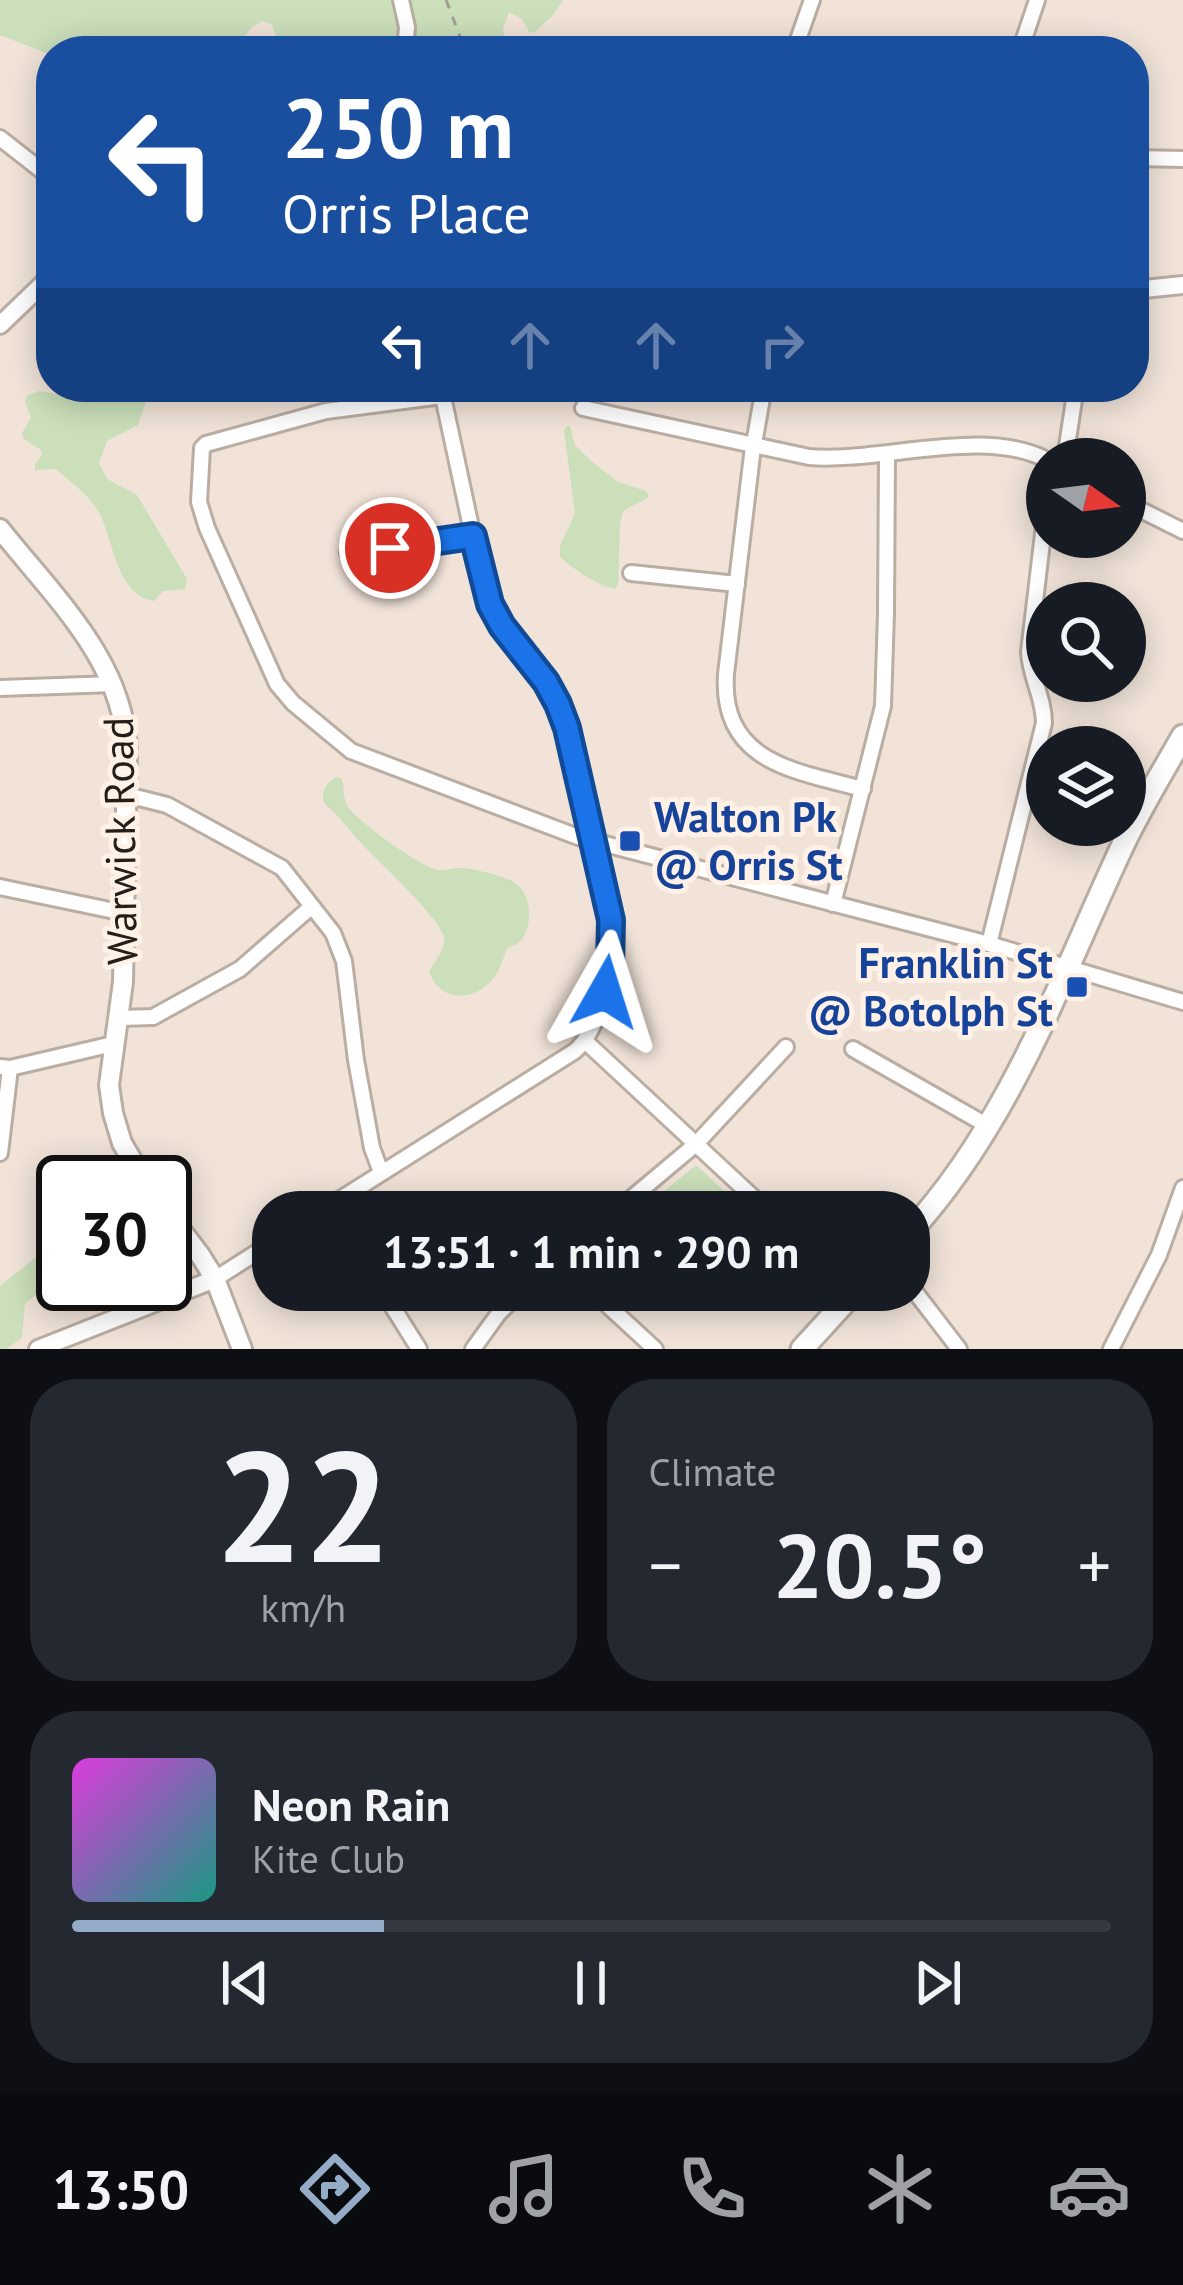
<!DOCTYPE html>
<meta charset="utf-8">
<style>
body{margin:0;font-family:"PT Sans",sans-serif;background:#242831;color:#f1f3f6;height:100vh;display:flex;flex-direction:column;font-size:45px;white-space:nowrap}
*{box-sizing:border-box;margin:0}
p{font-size:39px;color:#9ea1a6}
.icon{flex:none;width:66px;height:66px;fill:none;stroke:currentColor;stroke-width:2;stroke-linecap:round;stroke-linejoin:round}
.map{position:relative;height:1349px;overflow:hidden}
.sheet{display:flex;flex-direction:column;gap:30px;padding:30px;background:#0d0f14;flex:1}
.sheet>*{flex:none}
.top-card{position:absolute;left:36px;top:36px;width:1113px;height:366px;border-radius:48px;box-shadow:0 6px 30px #0003;background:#1a4fa0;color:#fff;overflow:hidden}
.needle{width:78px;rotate:104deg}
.fabs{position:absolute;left:1026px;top:438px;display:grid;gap:24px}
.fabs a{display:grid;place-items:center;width:120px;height:120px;border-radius:50%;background:#171b24;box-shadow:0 6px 30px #0003;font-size:60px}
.speed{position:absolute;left:36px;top:1155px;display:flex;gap:24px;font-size:60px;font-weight:700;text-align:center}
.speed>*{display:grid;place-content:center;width:156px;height:156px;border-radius:50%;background:#171b24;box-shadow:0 6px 30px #0003;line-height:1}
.speed .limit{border:6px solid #111;border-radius:18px;background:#fff;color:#111}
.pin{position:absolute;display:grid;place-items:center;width:102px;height:102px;color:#fff;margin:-51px;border:6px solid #fff;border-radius:50%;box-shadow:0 3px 12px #0007}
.me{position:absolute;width:132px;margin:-66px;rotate:6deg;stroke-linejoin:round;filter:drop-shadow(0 0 9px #0008)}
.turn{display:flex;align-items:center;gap:42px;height:252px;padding:0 48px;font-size:54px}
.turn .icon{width:156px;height:156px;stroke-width:2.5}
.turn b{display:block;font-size:84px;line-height:102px}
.lanes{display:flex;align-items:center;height:114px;padding:0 48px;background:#0003;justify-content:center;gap:60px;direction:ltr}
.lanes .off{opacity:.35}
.big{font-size:90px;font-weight:700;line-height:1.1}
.sheet .widget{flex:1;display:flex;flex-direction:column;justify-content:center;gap:18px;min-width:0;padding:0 42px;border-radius:48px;background:#242831}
.sheet .dial{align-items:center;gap:0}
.dial b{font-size:156px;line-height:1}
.song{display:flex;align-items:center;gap:36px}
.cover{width:144px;height:144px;border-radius:18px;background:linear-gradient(135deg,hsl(300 70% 55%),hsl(170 70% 35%))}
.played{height:12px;border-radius:6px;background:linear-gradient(90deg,#95acc8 30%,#363941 30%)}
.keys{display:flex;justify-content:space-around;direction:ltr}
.heat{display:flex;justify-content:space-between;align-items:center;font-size:66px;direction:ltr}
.sheet .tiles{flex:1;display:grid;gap:30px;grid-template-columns:1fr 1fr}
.widget:last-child{grid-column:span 2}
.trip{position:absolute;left:252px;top:1191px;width:678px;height:120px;border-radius:48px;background:#171b24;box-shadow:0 6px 30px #0003;font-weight:700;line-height:120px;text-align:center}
.menu{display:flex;height:192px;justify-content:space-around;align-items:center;background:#090b0e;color:#9ea1a6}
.menu .icon{width:84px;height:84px}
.menu .selected{color:#95acc8}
.menu b{font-size:54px;color:#f1f3f6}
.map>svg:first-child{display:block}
.green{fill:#cadfba}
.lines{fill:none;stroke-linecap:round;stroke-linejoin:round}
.minor-casing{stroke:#baada2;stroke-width:20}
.tertiary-casing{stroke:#baada2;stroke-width:22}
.secondary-casing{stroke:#baada2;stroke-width:24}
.primary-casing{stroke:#baada2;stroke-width:27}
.path{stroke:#a79c94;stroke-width:3;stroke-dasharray:9 9;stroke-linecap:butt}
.minor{stroke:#fff;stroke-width:14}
.tertiary{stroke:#fff;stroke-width:16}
.secondary{stroke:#fff;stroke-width:18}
.primary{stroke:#fff;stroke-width:21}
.route-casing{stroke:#114b97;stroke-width:30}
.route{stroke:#1a73e8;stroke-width:21}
.transit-dot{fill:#1a4fb4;stroke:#fff1e6;stroke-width:4.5}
.labels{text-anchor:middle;stroke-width:10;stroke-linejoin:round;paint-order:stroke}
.transit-label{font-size:42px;font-weight:bold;fill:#164399;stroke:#fff1e6;text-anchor:start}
.street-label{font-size:42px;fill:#231e1a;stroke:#fff1e6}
</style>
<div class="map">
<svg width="1183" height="1349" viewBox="0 0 1183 1349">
<rect width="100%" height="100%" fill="#f1e3d8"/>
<!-- green -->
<g class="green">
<polygon points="0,0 563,0 554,14 534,33 529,32 522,19 509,12 503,29 506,51 282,51 272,25 263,21 252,27 233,51 51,51 51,55 0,35"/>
<path d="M73 387H151L138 425 107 441 99 463 107 479 137 495 187 579 185 589 163 591 154 601C115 595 114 537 97 509 87 493 69 481 56 469L35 470V465L42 454 41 450 23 438 22 433 31 418 25 401 27 396 39 391 61 395Z"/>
<path d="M567 426H570L575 445 591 461 618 482 646 491 649 497 623 511 620 524 618 584 615 589C602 588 569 567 560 556V546L575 513 564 431Z"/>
<path d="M338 777 342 779C344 788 343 799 348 807 357 821 423 869 439 870 446 871 452 868 458 868 474 868 498 875 512 881 531 890 534 922 522 939 518 944 513 946 507 948 502 962 498 976 487 985 466 1003 437 998 429 971 435 961 446 949 444 937 439 917 379 862 363 845 349 831 340 816 324 803 320 792 328 780 338 777Z"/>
<polygon points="696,1165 742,1208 738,1212 639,1212"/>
<path d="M60 1238H63C63 1284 56 1276 25 1304L22 1338 6 1349H0V1286Z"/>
</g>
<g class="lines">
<defs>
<g id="minor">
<polyline points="401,0 407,27 405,51"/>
<polyline points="794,51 812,0"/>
<polyline points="1020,51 1037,0"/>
<polyline points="0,138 51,178"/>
<polyline points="1134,158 1183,159"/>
<path d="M764 387 752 455 726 674C720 763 796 771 863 789"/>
<polyline points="442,396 326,411 206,444 202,448 199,502 207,528 277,684 293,703 351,751 578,837 989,944 1183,1002"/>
<path d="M583 408 809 457C881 463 984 426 1047 460"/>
<polyline points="1065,459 1076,387"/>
<polyline points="1125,502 1183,531"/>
<polyline points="348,553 473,536"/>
<polyline points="631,573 737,584"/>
<polyline points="0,688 114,684"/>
<polyline points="127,795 167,805 282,868 333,933 344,961 356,1060 372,1148 381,1172"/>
<polyline points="0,887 124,913"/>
<polyline points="833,904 883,706 886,613 887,454"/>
<path d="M989 944 1044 723C1044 697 1030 677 1029 652L1047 500"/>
<polyline points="119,1018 153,1017 240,969 311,907"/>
<polyline points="585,1041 769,1212"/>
<polyline points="853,1049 988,1126"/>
<polyline points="0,1067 10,1068 0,1153"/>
<polyline points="10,1068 113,1044"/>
<path d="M320 1212 575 1051C590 1037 595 1021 602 1003 622 943 605 887 590 829 582 795 574 762 567 729 550 678 507 645 486 597L442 392"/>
<polyline points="615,1212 696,1144 786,1047"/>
<polyline points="215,1279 273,1242"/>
<polyline points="909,1284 959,1349"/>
<polyline points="382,1290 419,1349"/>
<polyline points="591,1290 655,1349"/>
<polyline points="473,1349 499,1313 522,1290"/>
<polyline points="1111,1349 1159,1255 1183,1188"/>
</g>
<g id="tertiary">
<polyline points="1134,290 1183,285"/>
<polyline points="0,325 51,276"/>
<polyline points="38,1349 215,1279"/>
</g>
<g id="secondary">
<path d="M0 529C53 596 124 661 127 751L123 982 109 1085 113 1113 122 1143 145 1182"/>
<polyline points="165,1209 200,1255 215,1279 242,1349"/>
</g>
<g id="primary">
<path d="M909 1233C1010 1123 1059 982 1121 849 1139 810 1162 773 1183 736"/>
<polyline points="802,1349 856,1290"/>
</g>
</defs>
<!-- minor casing -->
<use href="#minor" class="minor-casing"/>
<!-- tertiary casing -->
<use href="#tertiary" class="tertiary-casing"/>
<!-- secondary casing -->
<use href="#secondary" class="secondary-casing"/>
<!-- primary casing -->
<use href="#primary" class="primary-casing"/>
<!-- path -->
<polyline class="path" points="446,0 461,39 462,51"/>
<!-- minor -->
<use href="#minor" class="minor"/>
<!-- tertiary -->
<use href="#tertiary" class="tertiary"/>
<!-- secondary -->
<use href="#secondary" class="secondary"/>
<!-- primary -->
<use href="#primary" class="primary"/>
</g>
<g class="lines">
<defs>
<polyline id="route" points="390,548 473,536 490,604 502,626 546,682 558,704 567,728 611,920 610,968 605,992"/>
</defs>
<!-- route casing -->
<use href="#route" class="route-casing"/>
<!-- route -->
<use href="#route" class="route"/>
</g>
<!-- markers -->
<g class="transit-dot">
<rect x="618" y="829" width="24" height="24" rx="6"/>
<rect x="1065" y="975" width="24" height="24" rx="6"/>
</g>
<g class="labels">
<!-- transit labels -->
<g class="transit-label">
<text x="654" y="832">Walton Pk<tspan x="654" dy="48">@ Orris St</tspan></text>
<text x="1053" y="978" text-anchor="end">Franklin St<tspan x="1053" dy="48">@ Botolph St</tspan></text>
</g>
<!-- street labels -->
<g class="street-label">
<text transform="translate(120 841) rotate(-91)" y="15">Warwick Road</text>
</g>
</g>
</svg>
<div class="fabs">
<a><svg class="needle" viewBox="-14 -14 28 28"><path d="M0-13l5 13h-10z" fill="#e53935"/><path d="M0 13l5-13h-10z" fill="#9ea1a6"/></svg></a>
<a><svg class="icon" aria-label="search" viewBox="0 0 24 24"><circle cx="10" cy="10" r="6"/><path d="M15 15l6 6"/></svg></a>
<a><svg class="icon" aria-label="layers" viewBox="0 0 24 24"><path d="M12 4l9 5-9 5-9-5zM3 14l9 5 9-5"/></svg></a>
</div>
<div class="speed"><div class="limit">30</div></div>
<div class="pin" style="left:390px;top:548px;background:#d93025"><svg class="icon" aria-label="arrive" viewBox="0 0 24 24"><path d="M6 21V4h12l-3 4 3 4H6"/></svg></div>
<svg class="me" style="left:605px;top:992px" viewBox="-20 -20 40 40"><path d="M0-17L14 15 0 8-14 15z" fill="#1a73e8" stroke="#fff" stroke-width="4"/></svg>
<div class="trip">13:51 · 1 min · 290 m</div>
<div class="top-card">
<div class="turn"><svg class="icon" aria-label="left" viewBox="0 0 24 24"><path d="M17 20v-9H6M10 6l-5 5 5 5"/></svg><div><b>250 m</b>Orris Place</div></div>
<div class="lanes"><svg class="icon" aria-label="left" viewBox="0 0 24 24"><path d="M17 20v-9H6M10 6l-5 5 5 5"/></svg><svg class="icon off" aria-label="ahead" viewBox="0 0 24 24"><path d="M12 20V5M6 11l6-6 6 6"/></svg><svg class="icon off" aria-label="ahead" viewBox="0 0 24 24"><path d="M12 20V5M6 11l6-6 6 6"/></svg><svg class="icon off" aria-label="right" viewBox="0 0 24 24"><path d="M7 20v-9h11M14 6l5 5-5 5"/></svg></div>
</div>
</div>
<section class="sheet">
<div class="tiles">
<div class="widget dial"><b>22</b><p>km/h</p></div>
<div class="widget"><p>Climate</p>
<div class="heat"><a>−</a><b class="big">20.5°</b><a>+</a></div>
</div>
<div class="widget">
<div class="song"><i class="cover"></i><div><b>Neon Rain</b><p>Kite Club</p></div></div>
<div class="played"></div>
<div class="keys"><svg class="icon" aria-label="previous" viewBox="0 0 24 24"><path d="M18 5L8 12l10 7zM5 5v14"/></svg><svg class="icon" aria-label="pause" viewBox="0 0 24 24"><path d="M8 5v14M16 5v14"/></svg><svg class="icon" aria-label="next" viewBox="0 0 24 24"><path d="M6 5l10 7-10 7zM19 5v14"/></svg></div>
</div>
</div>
</section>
<nav class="menu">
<b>13:50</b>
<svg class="icon selected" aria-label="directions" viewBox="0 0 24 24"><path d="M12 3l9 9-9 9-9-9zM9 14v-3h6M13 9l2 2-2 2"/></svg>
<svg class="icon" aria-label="music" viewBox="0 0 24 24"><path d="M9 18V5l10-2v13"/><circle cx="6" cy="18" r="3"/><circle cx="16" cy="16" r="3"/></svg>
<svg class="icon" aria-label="phone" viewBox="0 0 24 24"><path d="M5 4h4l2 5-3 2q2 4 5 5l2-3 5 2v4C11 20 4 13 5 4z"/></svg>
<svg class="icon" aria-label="climate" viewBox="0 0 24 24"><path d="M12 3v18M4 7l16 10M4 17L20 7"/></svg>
<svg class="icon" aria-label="car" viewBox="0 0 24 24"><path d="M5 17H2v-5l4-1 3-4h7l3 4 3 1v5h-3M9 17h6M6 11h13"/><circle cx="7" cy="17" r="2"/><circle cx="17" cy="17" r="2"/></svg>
</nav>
